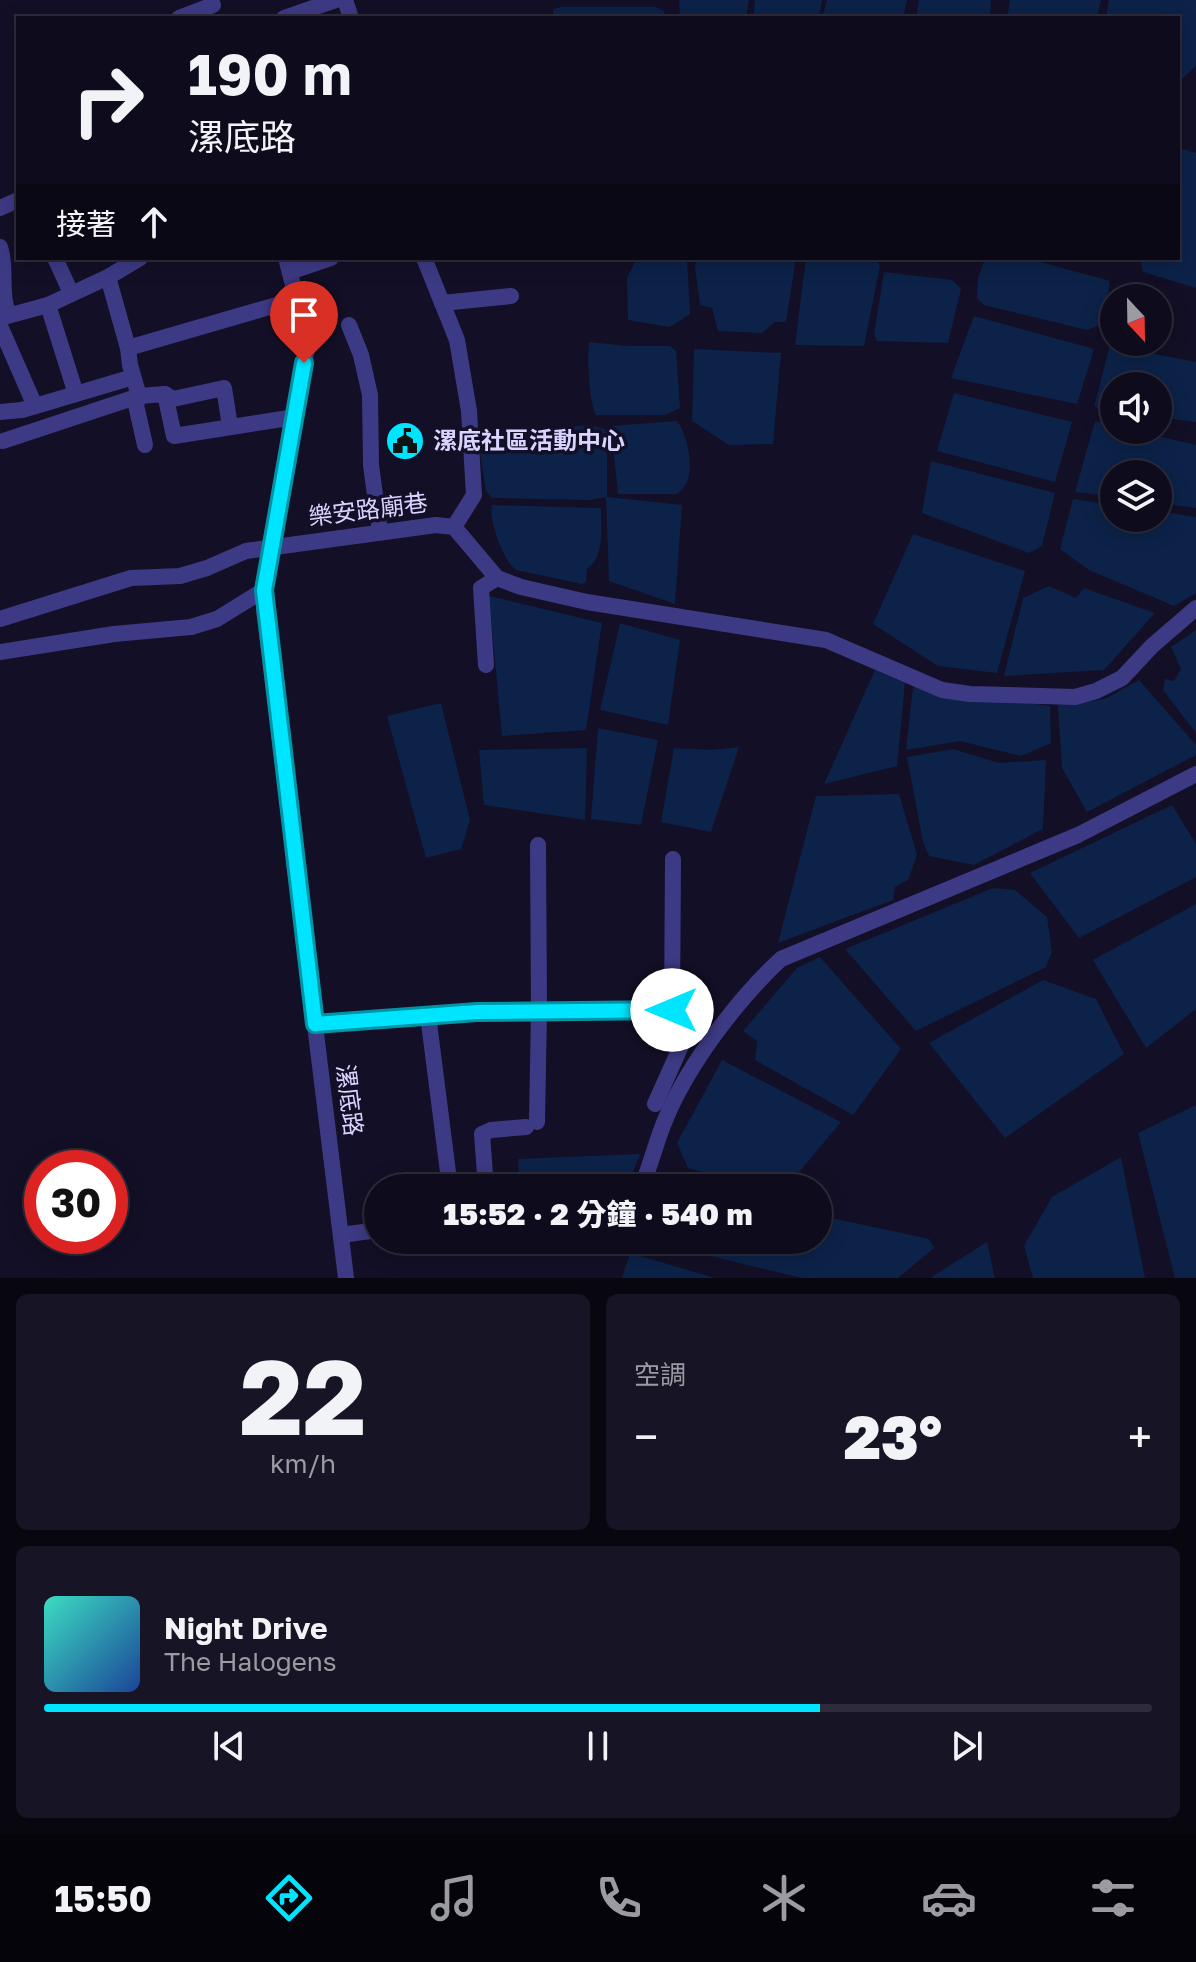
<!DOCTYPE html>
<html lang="zh-TW">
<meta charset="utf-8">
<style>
body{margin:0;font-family:"Golos Text","Noto Sans TC",sans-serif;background:#171425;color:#f1f3f6;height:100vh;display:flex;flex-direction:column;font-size:30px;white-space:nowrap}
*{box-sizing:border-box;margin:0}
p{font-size:26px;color:#9b9ba3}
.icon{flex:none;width:44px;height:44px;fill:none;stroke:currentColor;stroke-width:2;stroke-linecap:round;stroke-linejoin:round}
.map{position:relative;height:1278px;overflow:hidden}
.side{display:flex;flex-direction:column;gap:16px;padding:16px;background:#08060f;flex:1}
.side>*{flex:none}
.banner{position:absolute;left:16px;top:16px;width:1164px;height:244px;border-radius:0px;box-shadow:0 4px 20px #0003,0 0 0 2px #2e2b3b;background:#0e0b1c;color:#f1f3f6;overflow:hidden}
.needle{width:52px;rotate:158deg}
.tools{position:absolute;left:1100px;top:284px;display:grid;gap:16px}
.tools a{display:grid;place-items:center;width:72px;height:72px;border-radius:50%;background:#0e0b1c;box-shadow:0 4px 20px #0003,0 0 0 2px #2e2b3b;font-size:40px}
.speed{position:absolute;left:24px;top:1150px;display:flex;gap:16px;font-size:40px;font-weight:700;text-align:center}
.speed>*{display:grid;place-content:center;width:104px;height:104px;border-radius:50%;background:#0e0b1c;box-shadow:0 4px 20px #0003,0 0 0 2px #2e2b3b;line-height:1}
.speed .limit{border:12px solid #d22;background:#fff;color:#111}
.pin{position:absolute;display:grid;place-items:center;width:68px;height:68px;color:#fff;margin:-82px -34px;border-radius:50% 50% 50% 0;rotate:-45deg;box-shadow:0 0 8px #0007}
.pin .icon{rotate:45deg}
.me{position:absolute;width:88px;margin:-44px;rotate:270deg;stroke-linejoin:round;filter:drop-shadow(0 0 6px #0008)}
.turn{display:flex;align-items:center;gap:28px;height:168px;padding:0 40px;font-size:36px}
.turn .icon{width:104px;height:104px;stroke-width:2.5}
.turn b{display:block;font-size:56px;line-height:68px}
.then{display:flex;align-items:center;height:76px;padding:0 40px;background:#0003;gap:16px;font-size:30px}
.big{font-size:60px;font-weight:800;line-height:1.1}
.side .tile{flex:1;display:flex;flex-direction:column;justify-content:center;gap:12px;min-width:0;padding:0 28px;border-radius:12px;background:#171425}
.side .dial{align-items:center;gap:0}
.dial b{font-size:104px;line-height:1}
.song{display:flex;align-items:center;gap:24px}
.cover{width:96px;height:96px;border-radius:12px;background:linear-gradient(135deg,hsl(170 70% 55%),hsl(220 70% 35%))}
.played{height:8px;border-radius:4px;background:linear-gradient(90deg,#00e5ff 70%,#2e2b3b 70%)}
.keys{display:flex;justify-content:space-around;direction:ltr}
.heat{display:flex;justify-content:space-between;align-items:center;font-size:44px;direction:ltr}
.side .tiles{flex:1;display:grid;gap:16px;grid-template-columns:1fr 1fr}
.tile:last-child{grid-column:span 2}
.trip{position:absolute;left:364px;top:1174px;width:468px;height:80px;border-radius:40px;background:#0e0b1c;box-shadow:0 4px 20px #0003,0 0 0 2px #2e2b3b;font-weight:800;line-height:80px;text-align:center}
.tab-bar{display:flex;height:128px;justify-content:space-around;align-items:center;background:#06040b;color:#9b9ba3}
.tab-bar .icon{width:56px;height:56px}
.tab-bar .current{color:#00e5ff}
.tab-bar b{font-size:36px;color:#f1f3f6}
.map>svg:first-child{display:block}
.water{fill:#0c2248}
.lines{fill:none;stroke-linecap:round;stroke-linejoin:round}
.minor{stroke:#3d3a85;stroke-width:16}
.route-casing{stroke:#0095a6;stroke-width:20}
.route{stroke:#00e5ff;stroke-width:14}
.labels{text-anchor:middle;stroke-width:7;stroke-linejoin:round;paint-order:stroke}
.poi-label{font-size:24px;font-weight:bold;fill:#d9d4ff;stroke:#130f26;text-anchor:start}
.street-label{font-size:24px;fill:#d9d4ff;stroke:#130f26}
</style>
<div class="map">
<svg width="1196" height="1278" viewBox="0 0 1196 1278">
<rect width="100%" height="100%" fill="#130f26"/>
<!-- water -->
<g class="water">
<polygon points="679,0 749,0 746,18 680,18"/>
<polygon points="755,0 822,0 819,18 753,18"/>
<polygon points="827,0 907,0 903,18 822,18"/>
<polygon points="919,0 991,0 990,18 916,18"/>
<polygon points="1010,0 1101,0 1097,18 1007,18"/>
<polygon points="1109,0 1196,0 1196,65 1178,83 1178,18 1106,18"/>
<polygon points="561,7 656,7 664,11 665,18 544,18 553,15 553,9"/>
<polygon points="1183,149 1196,153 1196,288 1143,272 1140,258 1178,258 1178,158"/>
<polygon points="637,258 687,258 690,314 670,327 628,320 627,278"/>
<polygon points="697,258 796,258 786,322 775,322 762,333 718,331 712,308 700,305 695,266"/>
<polygon points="806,258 876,259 880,266 864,346 795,345"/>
<polygon points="985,258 1026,258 1110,281 1103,324 1087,330 984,305 977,298 978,279"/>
<polygon points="884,272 952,280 961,289 948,343 877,341 874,334"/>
<polygon points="974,316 1094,349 1077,404 951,378"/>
<path d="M589 342 627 346H670L676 351 680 408 665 415H596C589 401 587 358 589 342Z"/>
<polygon points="1110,345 1196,362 1196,422 1158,417 1158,386 1114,386 1114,410 1094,407"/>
<polygon points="694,349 781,353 773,444 729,445 692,421"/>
<polygon points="954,393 1072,422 1055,482 937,451"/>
<path d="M677 421C687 433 695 470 686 484 684 488 680 491 677 494H618L611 426Z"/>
<polygon points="1095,421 1114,425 1114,430 1133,430 1196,445 1196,508 1158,503 1158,474 1114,474 1114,497 1075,492"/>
<polygon points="589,425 605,429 607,434 607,497 682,505 675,604 609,581 606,497 590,500 492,498 486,491 477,433"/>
<polygon points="931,461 1055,493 1042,546 1029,553 922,513"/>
<polygon points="1073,499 1114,505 1114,518 1158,518 1158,511 1196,517 1196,593 1174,606 1089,570 1060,549"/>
<path d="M492 505 601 508C601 528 605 557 587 569L586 582 582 584 516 570C503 560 488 520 492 505Z"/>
<polygon points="913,534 1025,571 997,673 938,666 873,624"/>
<polygon points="1049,586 1076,598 1084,588 1155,613 1104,670 1004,676 1023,598"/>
<polygon points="489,596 602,623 586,730 502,736"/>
<polygon points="620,623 680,640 668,725 600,710"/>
<polygon points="1196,630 1196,733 1163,690 1165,679 1174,681 1181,669 1171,647"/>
<polygon points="875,670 905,683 897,766 824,784"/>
<polygon points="1139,680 1196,745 1196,755 1087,812 1062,768 1058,705 1105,699"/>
<polygon points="913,687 1050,706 1051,743 1021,756 960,741 906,750"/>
<polygon points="441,703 470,820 461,849 426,858 387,716"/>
<polygon points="598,728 658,740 641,825 591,819"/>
<polygon points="739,747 711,832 661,822 674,748 711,750"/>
<polygon points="587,748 585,820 484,805 479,750"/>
<polygon points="953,749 999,763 1046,760 1043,829 974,865 929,856 923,842 907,757"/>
<polygon points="899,794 917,855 908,880 895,887 893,900 778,943 816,796"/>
<polygon points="1172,805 1196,844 1196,877 1079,938 1030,873"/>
<polygon points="993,888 1015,890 1047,917 1052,952 1046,967 916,1031 845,949"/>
<polygon points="1196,904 1196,1009 1146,1048 1093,960"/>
<polygon points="820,957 901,1049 853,1115 755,1060 757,1041 743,1031 797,968"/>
<polygon points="1043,980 1096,999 1124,1054 1005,1138 929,1043"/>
<polygon points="722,1060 841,1122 786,1188 759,1188 688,1168 677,1143"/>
<polygon points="1196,1105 1196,1278 1175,1278 1138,1133"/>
<polygon points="640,1154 627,1188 520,1188 518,1159"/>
<polygon points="1121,1157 1145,1278 1033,1278 1024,1246 1052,1197"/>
<polygon points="818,1215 929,1239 934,1248 898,1278 802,1278 643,1240 818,1240"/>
<polygon points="987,1242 995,1278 930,1278"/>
<polygon points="630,1253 715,1278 622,1278"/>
</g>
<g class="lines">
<!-- minor -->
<g class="minor">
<polyline points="345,0 351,18"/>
<polyline points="179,18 213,5"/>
<polyline points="284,18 336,0"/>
<polyline points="0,208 18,200"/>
<path d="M0 247C7 268 0 289 7 310L0 316"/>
<polyline points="55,258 71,293"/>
<polyline points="286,258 308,343 270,546 264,586 264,609 346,1278"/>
<polyline points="424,258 457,340 469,411 474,495 454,527"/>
<polyline points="290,272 331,258"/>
<polyline points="108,277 128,348 130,365 139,396 136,405 145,445"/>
<polyline points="442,303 511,296"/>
<polyline points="48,305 76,394"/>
<polyline points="0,318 48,305 108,277 140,258"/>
<polyline points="349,325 361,355 370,395 371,465 380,532"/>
<polyline points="0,326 35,406"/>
<polyline points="128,348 297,299"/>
<polyline points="165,394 174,436 295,417"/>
<polyline points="0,412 22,410 133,377"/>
<polyline points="3,441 139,396 165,394 173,399 224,388 230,426"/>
<polyline points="497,578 521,587 587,602 826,640 942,690 970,694 1075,697 1096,691 1122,678 1152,646 1196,608"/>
<polyline points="0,619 131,578 180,576 207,568 246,551 436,525 454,527 497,578 481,588 486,665"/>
<polyline points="0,652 114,634 191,627 217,619 264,590"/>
<polyline points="672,1010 673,859"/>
<polyline points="428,1015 450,1188"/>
<polyline points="315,1024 477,1012 697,1010 655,1104"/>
<polyline points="537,1122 539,1010 538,845"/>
<polyline points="486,1188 482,1134 491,1130 526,1127"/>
<path d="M641 1188C651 1165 656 1141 666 1118 689 1063 738 999 781 959L1078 835 1196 774"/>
<polyline points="341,1235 378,1230"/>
</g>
</g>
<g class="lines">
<defs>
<polyline id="route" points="304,363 264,590 315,1024 477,1012 672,1010"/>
</defs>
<!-- route casing -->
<use href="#route" class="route-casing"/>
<!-- route -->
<use href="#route" class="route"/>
</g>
<!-- icons -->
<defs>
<symbol id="civic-disc" viewBox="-11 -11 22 22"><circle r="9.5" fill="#00e5ff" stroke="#130f26"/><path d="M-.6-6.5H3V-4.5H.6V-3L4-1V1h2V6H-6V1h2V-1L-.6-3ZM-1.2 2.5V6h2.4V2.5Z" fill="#111"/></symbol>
</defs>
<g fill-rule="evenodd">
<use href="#civic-disc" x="383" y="419" width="44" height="44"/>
</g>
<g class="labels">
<!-- poi labels -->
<g class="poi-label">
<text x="433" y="449">漯底社區活動中心</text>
</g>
<!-- street labels -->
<g class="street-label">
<text transform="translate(368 510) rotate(-7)" y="8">樂安路廟巷</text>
<text transform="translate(349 1100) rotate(83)" y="8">漯底路</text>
</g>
</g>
</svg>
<div class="tools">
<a><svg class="needle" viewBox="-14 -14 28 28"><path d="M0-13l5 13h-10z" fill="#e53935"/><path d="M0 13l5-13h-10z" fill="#9b9ba3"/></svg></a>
<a><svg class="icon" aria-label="sound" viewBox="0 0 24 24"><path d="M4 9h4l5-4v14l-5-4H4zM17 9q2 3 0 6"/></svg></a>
<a><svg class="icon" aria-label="layers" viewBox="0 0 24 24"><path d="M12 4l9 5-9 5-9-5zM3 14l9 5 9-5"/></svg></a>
</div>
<div class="speed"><div class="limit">30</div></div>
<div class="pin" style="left:304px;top:363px;background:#d93025"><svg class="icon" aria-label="arrive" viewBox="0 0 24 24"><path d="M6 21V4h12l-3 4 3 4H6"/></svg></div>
<svg class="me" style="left:672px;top:1010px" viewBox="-20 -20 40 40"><circle r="19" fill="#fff"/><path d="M0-13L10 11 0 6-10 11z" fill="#00e5ff"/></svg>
<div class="trip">15:52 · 2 分鐘 · 540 m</div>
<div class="banner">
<div class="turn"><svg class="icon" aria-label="right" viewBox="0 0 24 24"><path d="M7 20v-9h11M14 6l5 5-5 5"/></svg><div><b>190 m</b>漯底路</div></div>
<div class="then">接著<svg class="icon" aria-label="ahead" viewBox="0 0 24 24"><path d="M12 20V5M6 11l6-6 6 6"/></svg></div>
</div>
</div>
<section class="side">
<div class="tiles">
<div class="tile dial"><b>22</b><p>km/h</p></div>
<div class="tile"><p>空調</p>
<div class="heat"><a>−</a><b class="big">23°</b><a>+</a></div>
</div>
<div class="tile">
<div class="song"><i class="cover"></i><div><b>Night Drive</b><p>The Halogens</p></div></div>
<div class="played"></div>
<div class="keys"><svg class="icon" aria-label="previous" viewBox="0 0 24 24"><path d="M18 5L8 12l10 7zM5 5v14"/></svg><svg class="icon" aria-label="pause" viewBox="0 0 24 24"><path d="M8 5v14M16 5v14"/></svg><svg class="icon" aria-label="next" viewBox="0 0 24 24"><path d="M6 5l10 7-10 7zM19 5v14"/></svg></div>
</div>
</div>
</section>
<nav class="tab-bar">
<b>15:50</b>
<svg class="icon current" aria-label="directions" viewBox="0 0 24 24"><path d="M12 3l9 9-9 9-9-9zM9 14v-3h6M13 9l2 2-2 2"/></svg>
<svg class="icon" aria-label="music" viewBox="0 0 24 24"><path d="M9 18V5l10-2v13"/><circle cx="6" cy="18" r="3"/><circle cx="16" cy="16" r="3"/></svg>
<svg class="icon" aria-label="phone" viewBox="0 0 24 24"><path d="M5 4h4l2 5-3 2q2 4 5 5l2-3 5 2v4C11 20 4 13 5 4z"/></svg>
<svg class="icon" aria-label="climate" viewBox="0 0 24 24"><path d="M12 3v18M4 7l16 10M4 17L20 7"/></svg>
<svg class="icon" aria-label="car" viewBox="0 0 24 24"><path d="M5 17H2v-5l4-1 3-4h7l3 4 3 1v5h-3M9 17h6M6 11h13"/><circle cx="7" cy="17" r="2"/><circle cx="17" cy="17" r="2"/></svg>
<svg class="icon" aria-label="filters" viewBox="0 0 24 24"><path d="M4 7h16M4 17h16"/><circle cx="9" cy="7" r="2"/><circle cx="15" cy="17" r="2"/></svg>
</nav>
